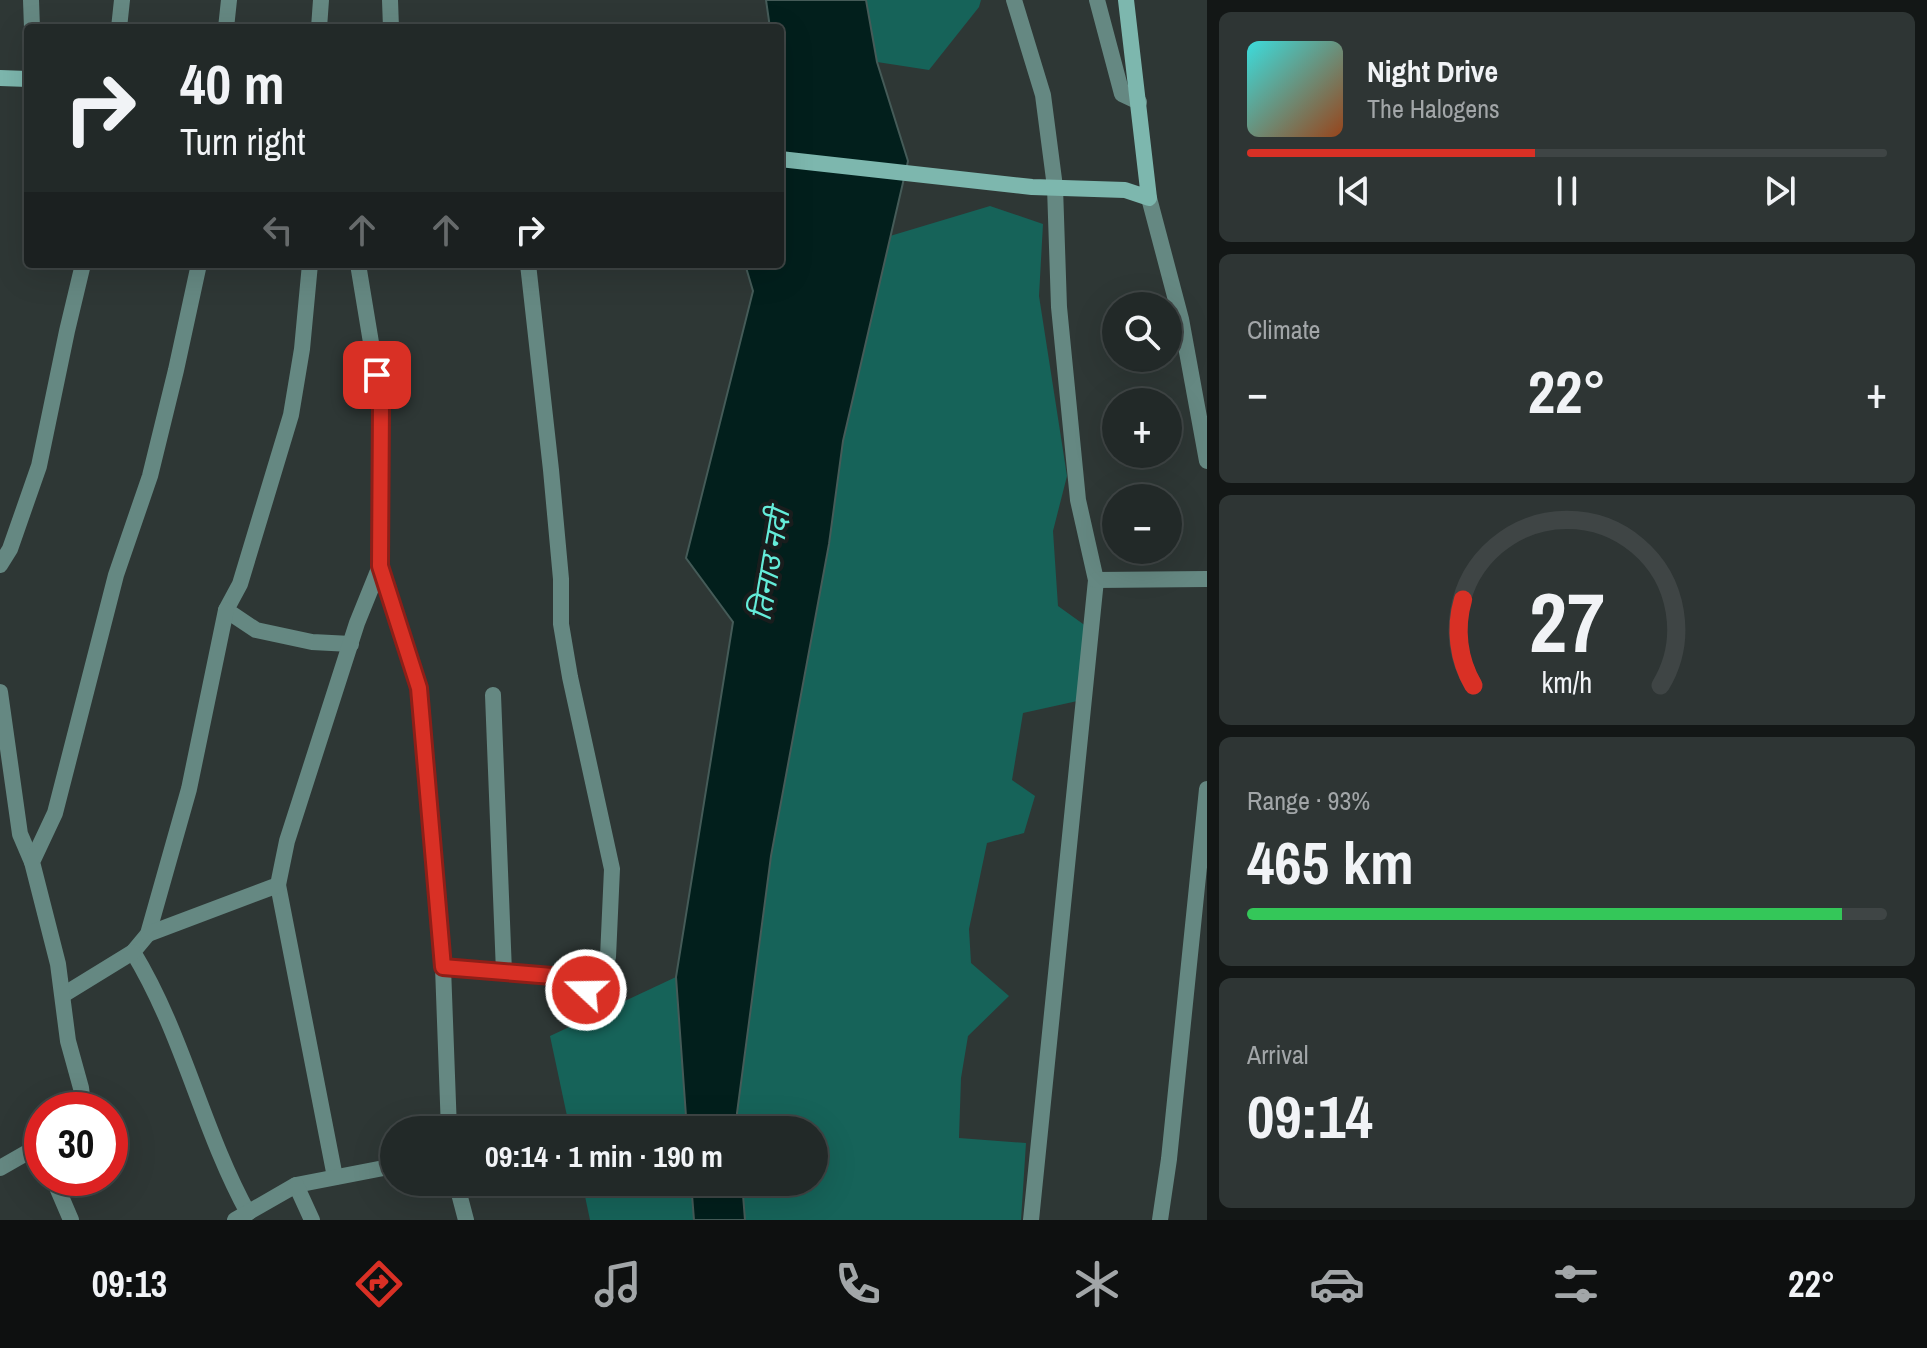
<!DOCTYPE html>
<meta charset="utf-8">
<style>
body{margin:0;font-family:"Archivo Narrow","Noto Sans Devanagari",sans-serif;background:#2e3534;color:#f1f3f6;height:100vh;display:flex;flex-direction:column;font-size:30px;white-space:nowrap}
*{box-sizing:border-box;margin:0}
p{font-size:26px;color:#a2a6a8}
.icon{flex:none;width:44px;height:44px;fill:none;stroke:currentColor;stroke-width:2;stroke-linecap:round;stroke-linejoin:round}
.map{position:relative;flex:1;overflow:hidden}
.drawer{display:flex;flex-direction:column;gap:12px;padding:12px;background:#131716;width:720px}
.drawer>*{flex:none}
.banner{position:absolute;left:24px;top:24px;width:760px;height:244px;border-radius:8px;box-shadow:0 8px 32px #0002,0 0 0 2px #3f4545;background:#222928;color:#f1f3f6;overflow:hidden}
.tools{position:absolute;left:1102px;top:292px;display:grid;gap:16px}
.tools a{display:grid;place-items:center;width:80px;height:80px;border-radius:50%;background:#222928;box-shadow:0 8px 32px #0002,0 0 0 2px #3f4545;font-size:40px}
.speed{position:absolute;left:24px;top:1092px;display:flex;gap:16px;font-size:40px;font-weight:700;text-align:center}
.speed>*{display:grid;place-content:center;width:104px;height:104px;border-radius:50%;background:#222928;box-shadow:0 8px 32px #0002,0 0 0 2px #3f4545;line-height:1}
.speed .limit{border:12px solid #d22;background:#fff;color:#111}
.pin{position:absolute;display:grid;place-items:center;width:68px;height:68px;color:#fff;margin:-34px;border-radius:16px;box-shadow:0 4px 12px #0006}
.me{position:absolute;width:88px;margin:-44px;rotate:291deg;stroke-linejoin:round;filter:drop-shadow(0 0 6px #0008)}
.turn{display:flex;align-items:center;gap:28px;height:168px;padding:0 24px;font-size:36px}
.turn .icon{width:104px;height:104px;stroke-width:2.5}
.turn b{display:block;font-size:56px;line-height:68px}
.lanes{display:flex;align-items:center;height:76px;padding:0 24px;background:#0003;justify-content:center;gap:40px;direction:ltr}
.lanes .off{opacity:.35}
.big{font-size:60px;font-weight:800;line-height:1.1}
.drawer .tile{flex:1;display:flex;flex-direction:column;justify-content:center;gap:12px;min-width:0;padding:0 28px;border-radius:12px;background:#2e3534}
.drawer .dial{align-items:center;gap:0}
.dial svg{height:208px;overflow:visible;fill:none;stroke:#3f4545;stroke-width:7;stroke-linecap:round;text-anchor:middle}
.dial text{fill:#f1f3f6;stroke:none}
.song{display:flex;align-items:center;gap:24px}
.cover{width:96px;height:96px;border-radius:12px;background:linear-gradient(135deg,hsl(180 70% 55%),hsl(20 70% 35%))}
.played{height:8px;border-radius:4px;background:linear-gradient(90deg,#d93025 45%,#3f4545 45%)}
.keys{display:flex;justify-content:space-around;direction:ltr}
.heat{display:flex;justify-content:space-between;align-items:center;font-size:44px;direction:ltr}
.charge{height:12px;border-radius:6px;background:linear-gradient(90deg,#34c759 93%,#3f4545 0)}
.trip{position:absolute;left:380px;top:1116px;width:448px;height:80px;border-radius:40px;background:#222928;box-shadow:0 8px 32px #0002,0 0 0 2px #3f4545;font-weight:800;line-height:80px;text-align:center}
.dock{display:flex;height:128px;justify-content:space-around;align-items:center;background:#0e1010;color:#a2a6a8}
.dock .icon{width:56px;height:56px}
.dock .active{color:#d93025}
.dock b{font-size:36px;color:#f1f3f6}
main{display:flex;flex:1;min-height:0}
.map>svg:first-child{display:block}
.green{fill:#166359}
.water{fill:#021f1c;stroke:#455b58;stroke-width:2}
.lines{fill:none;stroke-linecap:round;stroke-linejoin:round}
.street{stroke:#658882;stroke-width:16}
.secondary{stroke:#7db7ae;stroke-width:16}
.route-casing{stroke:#8d1f18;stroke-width:20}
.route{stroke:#d93025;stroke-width:14}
.labels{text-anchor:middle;stroke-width:8;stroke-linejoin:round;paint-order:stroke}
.water-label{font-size:30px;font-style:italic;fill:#64ecd9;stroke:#191d1d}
</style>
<main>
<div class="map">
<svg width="1207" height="1220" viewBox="0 0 1207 1220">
<rect width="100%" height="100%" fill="#2e3735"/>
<!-- green -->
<g class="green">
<polygon points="866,0 981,0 979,7 929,70 877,62"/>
<polygon points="990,206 1043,224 1039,296 1067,476 1053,531 1058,606 1097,634 1091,698 1023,713 1012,780 1035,796 1024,833 987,843 969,929 971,963 1009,996 968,1036 961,1078 959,1138 1026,1143 1021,1220 745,1220 742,1182 814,1182 814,1130 738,1130 737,1113 771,856 829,544 843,441 890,236"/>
<polygon points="676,977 687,1130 570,1130 550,1036"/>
<polygon points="582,1182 691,1182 694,1220 590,1220"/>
</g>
<!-- water -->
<g class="water">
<polygon points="766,0 866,0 877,62 908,161 843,441 829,544 771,856 737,1113 738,1130 687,1130 676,977 733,622 686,558 753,291 745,264 780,264 780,28 770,28"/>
<polygon points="691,1182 742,1182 745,1220 694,1220"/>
</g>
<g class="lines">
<!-- street -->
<g class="street">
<polyline points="31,0 32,28"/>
<polyline points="390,0 391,28"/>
<polyline points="1014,0 1043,95 1055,187 1059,307 1078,500 1096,580 1031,1220"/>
<polyline points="1097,0 1122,94 1139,102"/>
<polyline points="119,28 122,0"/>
<polyline points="226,28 229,0"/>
<polyline points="319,28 321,0"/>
<polyline points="1149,198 1181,319 1207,461"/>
<polyline points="310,264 302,349 291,415 240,584 226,610 256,630 312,642 351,644"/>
<polyline points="358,264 381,403 380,566 419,688 443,967 449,1130"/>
<polyline points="0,565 10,549 39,466 67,331 83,264"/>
<polyline points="1096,580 1207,579"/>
<path d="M226 610 189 789 148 934 133 952C183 1034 202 1129 248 1213"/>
<polyline points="0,692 20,834 32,862"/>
<polyline points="493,695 504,972"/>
<polyline points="278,885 335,1177"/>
<polyline points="148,934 278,885 287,841 357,623 380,566"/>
<polyline points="443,967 552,976 586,990 608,957 612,869 570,677 561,624 561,579 551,470 528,264"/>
<polyline points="63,995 133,952"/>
<polyline points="81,1110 83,1104 81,1088 68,1041 58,964 32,862 55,813 116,575 150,476 176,370 199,264"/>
<polyline points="0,1168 42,1144"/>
<polyline points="53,1178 71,1220"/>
<polyline points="456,1182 466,1220"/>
<polyline points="296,1185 394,1166"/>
<polyline points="235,1220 296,1185 312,1220"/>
<polyline points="1160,1220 1169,1159 1207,789"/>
</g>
<!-- secondary -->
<g class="secondary">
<polyline points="0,78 28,79"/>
<polyline points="780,159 1032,187 1125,190 1149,198 1126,0"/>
</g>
</g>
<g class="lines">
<defs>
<polyline id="route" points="377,375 381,403 380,566 419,688 443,967 552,976 586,990"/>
</defs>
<!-- route casing -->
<use href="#route" class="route-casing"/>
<!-- route -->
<use href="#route" class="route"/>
</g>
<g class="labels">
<!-- water labels -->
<g class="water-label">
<text transform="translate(770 565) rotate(-80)" y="10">तिनाउ नदी</text>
</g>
</g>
</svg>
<div class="tools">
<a><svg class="icon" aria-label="search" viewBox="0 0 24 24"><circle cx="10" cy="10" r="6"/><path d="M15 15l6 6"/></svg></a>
<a>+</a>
<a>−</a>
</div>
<div class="speed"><div class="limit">30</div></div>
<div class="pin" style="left:377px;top:375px;background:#d93025"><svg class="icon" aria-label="arrive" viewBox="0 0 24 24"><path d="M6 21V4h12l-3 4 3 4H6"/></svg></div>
<svg class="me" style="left:586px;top:990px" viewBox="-20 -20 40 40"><circle r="17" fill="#d93025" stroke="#fff" stroke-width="3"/><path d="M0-11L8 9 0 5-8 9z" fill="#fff"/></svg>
<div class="trip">09:14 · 1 min · 190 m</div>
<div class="banner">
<div class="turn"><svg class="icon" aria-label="right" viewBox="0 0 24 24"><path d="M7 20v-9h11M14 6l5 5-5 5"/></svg><div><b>40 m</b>Turn right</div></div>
<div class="lanes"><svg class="icon off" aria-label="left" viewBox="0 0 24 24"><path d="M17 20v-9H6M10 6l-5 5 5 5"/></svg><svg class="icon off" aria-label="ahead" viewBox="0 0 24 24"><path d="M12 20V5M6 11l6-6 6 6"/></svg><svg class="icon off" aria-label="ahead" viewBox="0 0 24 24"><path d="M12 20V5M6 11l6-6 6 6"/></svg><svg class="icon" aria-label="right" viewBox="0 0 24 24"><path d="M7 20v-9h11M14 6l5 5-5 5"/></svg></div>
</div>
</div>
<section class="drawer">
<div class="tile">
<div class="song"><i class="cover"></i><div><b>Night Drive</b><p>The Halogens</p></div></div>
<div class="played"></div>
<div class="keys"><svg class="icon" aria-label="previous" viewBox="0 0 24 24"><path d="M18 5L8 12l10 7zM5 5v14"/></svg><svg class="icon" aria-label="pause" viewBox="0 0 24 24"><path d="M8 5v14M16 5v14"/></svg><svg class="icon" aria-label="next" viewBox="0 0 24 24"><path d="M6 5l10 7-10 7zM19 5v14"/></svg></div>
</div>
<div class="tile"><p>Climate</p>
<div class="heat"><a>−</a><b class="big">22°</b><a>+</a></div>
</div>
<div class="tile dial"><svg viewBox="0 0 100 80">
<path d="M14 69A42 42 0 1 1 86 69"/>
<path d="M14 69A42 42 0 0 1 10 36" stroke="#d93025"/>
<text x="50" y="56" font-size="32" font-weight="700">27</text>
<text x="50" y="72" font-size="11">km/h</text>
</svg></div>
<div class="tile"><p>Range · 93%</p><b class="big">465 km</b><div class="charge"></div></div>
<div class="tile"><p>Arrival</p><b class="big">09:14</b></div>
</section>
</main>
<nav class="dock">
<b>09:13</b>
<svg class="icon active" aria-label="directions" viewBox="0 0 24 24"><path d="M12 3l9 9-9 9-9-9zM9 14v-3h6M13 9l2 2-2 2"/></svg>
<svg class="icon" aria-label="music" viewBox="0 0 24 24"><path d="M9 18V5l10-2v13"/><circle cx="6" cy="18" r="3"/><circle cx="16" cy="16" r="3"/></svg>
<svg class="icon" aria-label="phone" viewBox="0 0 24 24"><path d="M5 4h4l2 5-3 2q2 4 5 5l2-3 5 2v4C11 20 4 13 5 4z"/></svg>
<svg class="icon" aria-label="climate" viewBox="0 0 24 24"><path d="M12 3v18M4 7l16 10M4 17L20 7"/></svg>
<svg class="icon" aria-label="car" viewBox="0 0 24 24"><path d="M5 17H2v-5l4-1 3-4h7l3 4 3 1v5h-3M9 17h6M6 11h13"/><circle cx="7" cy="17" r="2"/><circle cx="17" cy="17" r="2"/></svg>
<svg class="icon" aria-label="filters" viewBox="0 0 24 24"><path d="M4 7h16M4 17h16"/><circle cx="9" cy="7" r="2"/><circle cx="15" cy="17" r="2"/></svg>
<b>22°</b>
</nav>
